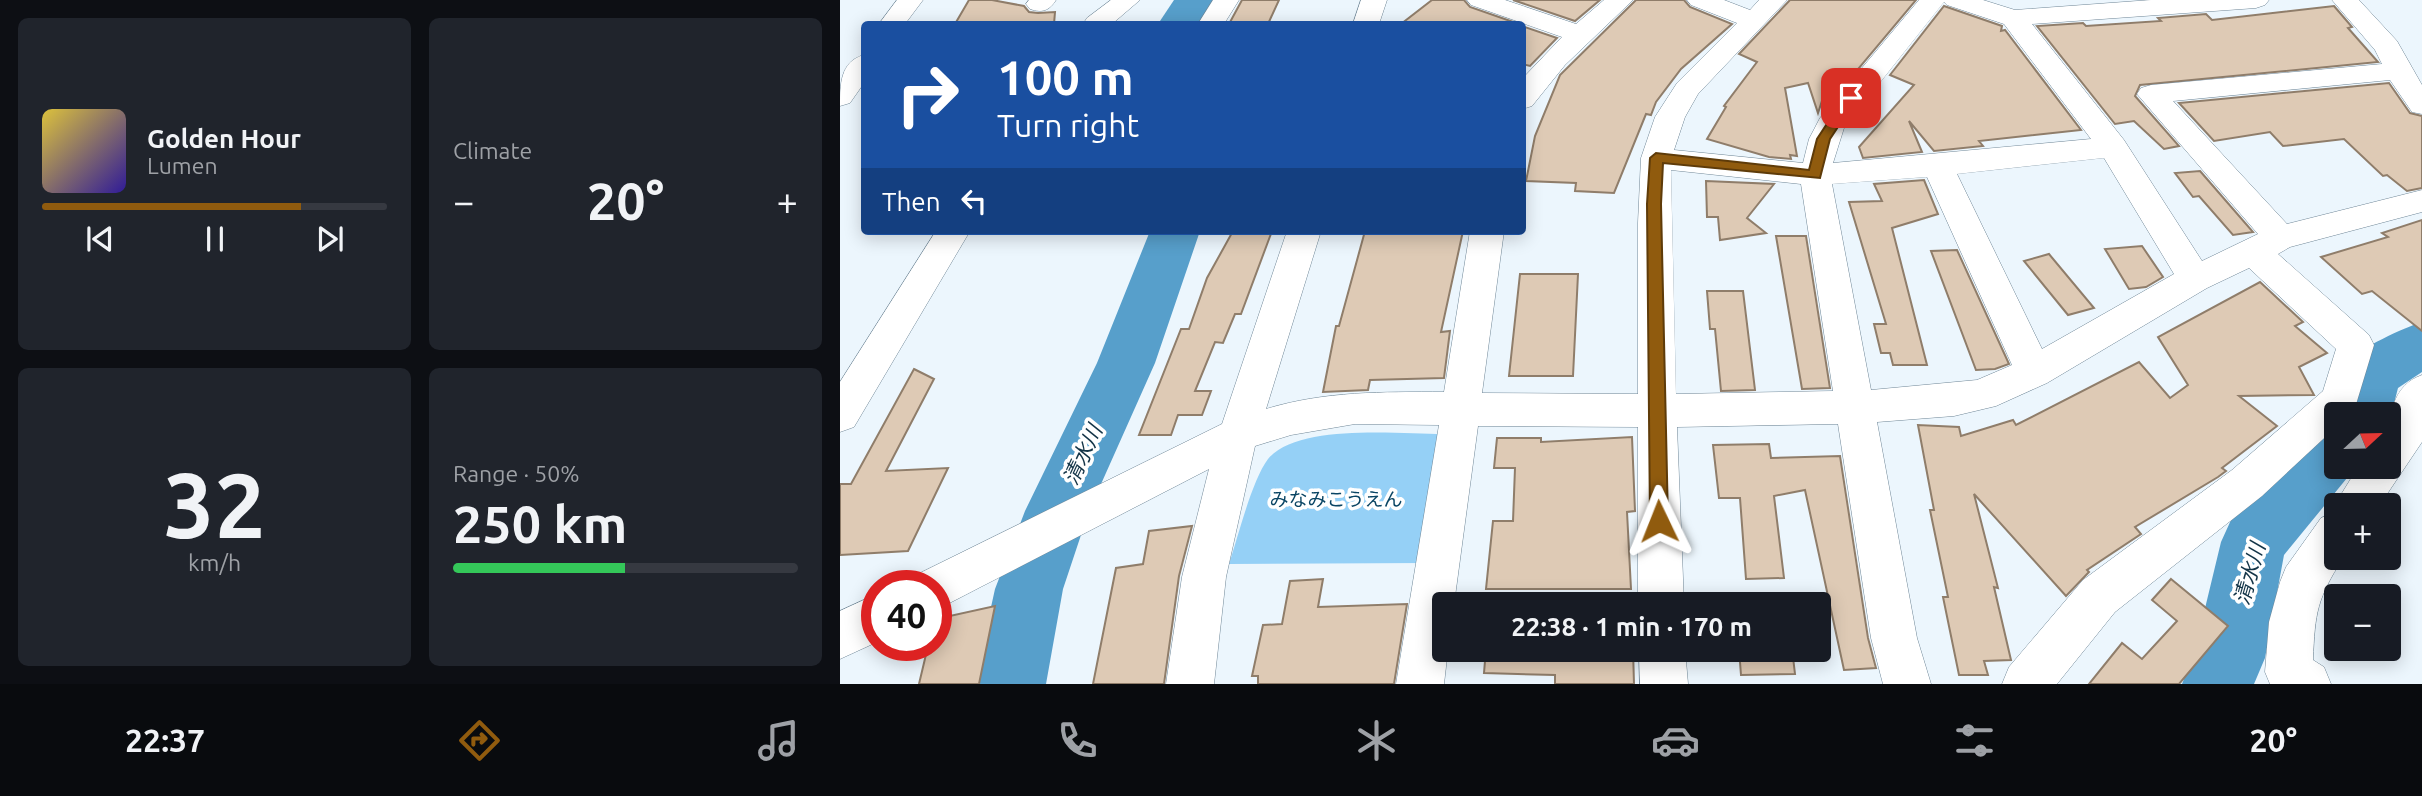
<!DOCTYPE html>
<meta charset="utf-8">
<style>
body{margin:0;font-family:Ubuntu,"Noto Sans JP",sans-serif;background:#20242c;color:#f1f3f6;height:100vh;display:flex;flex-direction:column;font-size:26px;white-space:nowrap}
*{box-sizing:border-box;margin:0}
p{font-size:23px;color:#9ea1a6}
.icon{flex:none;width:38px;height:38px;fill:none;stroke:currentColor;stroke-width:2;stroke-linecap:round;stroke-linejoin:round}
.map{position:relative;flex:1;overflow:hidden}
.drawer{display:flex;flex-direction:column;gap:18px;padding:18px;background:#0d0f14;width:840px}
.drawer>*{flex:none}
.top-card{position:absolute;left:21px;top:21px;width:665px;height:214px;border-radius:7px;box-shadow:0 4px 18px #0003;background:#1a4fa0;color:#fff;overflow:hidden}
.needle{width:46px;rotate:68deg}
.controls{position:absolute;left:1484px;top:402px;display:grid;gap:14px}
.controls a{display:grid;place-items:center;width:77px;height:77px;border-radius:7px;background:#171b24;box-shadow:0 4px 18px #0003;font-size:35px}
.speed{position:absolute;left:21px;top:570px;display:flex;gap:14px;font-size:35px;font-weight:700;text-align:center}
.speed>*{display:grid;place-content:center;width:91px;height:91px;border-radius:50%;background:#171b24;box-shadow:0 4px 18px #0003;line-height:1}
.speed .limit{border:10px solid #d22;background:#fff;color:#111}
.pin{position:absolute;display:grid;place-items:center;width:60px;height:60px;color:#fff;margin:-30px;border-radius:14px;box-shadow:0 4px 10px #0006}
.me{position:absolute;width:77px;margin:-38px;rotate:358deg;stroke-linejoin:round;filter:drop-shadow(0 0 5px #0008)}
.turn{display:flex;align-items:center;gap:24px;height:147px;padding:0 21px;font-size:32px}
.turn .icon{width:91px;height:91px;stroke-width:2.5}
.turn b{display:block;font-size:49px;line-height:60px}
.then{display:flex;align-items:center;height:66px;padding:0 21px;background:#0003;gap:14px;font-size:26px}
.big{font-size:52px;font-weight:600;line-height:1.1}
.drawer .tile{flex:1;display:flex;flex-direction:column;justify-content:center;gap:10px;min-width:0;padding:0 24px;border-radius:10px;background:#20242c}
.drawer .dial{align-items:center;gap:0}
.dial b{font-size:91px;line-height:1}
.song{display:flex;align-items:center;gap:21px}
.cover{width:84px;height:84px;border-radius:10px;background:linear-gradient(135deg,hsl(50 70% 55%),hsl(250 70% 35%))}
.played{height:7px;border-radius:4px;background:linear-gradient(90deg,#905b0e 75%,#363941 75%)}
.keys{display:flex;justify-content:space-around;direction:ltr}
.heat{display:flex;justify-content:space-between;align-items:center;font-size:38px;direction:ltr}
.charge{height:10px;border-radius:5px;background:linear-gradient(90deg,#34c759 50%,#363941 0)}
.drawer .tiles{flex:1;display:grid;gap:18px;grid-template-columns:repeat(2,1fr)}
.trip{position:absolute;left:592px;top:592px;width:399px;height:70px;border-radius:7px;background:#171b24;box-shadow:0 4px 18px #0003;font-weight:600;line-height:70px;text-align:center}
.menu{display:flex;height:112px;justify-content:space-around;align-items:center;background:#090b0e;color:#9ea1a6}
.menu .icon{width:49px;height:49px}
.menu .current{color:#905b0e}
.menu b{font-size:32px;color:#f1f3f6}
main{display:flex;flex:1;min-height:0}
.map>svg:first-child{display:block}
.green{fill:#95d0f6}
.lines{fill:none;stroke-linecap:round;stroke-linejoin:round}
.river{fill:#579fcb;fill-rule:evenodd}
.building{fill:#decab5;stroke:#8f7d6a;stroke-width:2}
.minor-casing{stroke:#708797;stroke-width:1}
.minor{fill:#fff;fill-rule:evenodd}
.route{fill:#905b0e;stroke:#5e3b09;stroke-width:2}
.labels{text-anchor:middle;stroke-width:7;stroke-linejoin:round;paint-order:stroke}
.park-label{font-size:19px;fill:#0a4564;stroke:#fff}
.water-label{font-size:21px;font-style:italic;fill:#133447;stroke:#fff}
</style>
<main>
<section class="drawer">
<div class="tiles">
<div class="tile">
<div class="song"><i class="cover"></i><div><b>Golden Hour</b><p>Lumen</p></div></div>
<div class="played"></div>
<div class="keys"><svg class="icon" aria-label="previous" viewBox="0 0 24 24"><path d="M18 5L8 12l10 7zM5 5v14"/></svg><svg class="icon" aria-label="pause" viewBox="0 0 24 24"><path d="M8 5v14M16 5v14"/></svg><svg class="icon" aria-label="next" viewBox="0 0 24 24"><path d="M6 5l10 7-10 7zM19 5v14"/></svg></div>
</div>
<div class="tile"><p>Climate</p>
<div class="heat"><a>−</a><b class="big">20°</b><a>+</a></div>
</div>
<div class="tile dial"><b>32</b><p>km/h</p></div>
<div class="tile"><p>Range · 50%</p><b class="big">250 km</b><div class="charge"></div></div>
</div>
</section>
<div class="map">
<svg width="1582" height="684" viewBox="0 0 1582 684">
<rect width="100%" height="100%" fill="#ecf6fd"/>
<!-- green -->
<path class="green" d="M603 434 586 563 389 564C398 537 412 480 428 459 457 423 560 434 603 434Z"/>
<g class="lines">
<!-- river -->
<g class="river">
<polygon points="334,0 374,0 358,24 318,24"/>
<polygon points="310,231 360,231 315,363 249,511 223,589 206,684 134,684 155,589 185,511 257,363"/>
<path d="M1582 322V372L1558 388 1549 423V415H1496V467H1516L1444 555 1425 658 1414 684H1342L1354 654 1381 542 1391 520 1474 427 1495 420 1493 415C1497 397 1499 377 1509 361 1517 349 1566 327 1582 322Z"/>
</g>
</g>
<!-- building -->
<g class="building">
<polygon points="129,0 152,0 184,6 189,12 198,13 215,12 214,24 115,24"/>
<polygon points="402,0 439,0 428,24 389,24"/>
<polygon points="592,0 624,0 630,7 679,24 561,24"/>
<polygon points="673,0 760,0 735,21"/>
<polygon points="796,0 844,0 850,7 892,24 841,69 816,102 811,115 806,114 774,193 735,191 736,183 686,181 695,136 720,75"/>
<polygon points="950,0 1076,0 983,111 981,104 978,113 968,83 945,88 957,156 950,155 951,159 929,157 867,139 886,107 884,106 917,62 899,54"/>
<polygon points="1104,6 1162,26 1161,31 1165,30 1241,130 1139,141 1143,146 1094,151 1069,121 1082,152 1023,158 1019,147 1074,85 1050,75"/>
<polygon points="1494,6 1512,27 1508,28 1538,62 1300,85 1295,96 1339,146 1324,149 1294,121 1275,124 1197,26 1243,23 1246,26 1321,21 1318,18 1366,14 1372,20"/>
<polygon points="682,26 717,38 690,66 682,64"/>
<polygon points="1549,83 1570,113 1582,116 1582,188 1567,191 1547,175 1543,176 1504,139 1443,146 1430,132 1374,141 1339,103"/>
<polygon points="1360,171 1413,232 1393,235 1359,196 1353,197 1335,173"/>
<polygon points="1084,180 1098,214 1052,228 1087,365 1053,365 1050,353 1041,353 1034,324 1046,324 1009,202 1042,201 1034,184"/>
<polygon points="866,181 934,184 907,218 926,233 880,240 878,217 867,217"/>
<polygon points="1582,220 1582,331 1532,291 1522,294 1481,257 1548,237 1542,233"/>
<polygon points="393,231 432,231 401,314 395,314 383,343 375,342 355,391 371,391 362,415 338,415 331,435 299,435 341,329 349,329 367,278"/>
<polygon points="525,231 623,231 601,332 610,331 604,378 530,380 528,390 483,392 496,326 499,326"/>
<polygon points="936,236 966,236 990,388 962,389"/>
<polygon points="1302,246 1323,277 1306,287 1289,289 1265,249"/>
<polygon points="1117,250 1169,364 1155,369 1136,370 1091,251"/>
<polygon points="1209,254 1254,308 1228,315 1184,261"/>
<polygon points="680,274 738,274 733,376 669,376"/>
<polygon points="1420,282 1463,322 1455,326 1487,353 1459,367 1474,395 1399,396 1437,426 1382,468 1386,471 1378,477 1295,527 1301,534 1247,570 1249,572 1226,596 1134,494 1158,588 1154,587 1171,660 1144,661 1148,675 1119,675 1103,597 1108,597 1090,510 1094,510 1078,425 1119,427 1121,436 1173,420 1176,425 1299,362 1330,398 1348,385 1318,337"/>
<polygon points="867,291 903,291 915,390 881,391 875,329 870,329"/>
<polygon points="74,369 94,379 46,471 108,468 68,551 0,555 0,484 11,484"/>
<polygon points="792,437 795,511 787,512 791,589 646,589 653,521 673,521 675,468 654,468 657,438 701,438 701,442"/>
<polygon points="929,444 931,458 1000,456 1028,638 1036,668 1004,670 965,490 934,496 944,578 906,579 900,498 879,498 873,445"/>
<polygon points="352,526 339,576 324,684 253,684 276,568 303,564 309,531"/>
<polygon points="483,579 478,607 567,604 554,684 418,684 418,676 412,676 423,625 442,624 450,581"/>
<polygon points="1331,579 1388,626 1339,684 1249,684 1282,643 1302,659 1337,621 1312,600"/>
<polygon points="155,606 139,684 79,684 88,646 96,646 96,619"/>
<polygon points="646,649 793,649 794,684 715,684 715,675 644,673"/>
<polygon points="899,649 952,649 955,674 901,675"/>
</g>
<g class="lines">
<defs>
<g id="minor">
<polygon points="57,0 83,0 65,24 39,24"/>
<path d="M189 0H216C209 11 202 13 190 9L186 4Z"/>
<polygon points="271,0 300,0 272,24 243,24 247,18"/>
<polygon points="373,0 399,0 384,24 358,24"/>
<polygon points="521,0 547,0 539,24 513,24"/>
<polygon points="627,0 665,0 736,24 764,0 793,0 725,65 692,106 682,109 682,79 722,37 631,5"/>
<path d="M847 0H884L910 10 919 0H947L858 94 845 117 834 150 963 163 969 139 980 118 1079 0H1143L1175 10 1311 0H1429L1425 5 1416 8 1192 24 1284 140 1362 261 1418 234 1297 94 1301 88 1311 85 1542 64 1535 50 1492 0H1519L1557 41 1582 85V114L1572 112 1550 80 1333 101 1447 224 1582 190V212L1450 247 1438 254 1529 335 1534 345 1514 411 1510 415H1496V427L1422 496 1275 612 1217 684H1162L1169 667 1243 580 1392 470 1483 391 1496 349 1409 268 1367 288 1207 383 1156 406 1114 416 1037 422 1077 638 1091 684H1043L1031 638 998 424 837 427 844 604H798V427L638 426 614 604H604V649H608L604 684H556L599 425 515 424 451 435 415 446 386 577 374 684H326L342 577 369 469 96 610V586H74L80 573 382 424 447 231H481L426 409C485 391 543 392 604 392L630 231H664L642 393 798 394V223L801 158 815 117 837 83 897 23 851 5ZM1104 2 1107 5 1164 24 1251 139 993 163 1004 128ZM1264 158 1334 274 1202 349 1117 174ZM831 170 961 184 993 391 836 394ZM1087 177 1172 365 1137 380 1031 390 992 184Z"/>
<path d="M24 55V83L10 103 0 106C0 85 0 61 24 55Z"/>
<polygon points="96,231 130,231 14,427 0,432 0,382"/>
<path d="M1582 375V442L1539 506H1496V511L1494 506 1518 467H1549C1549 434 1544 388 1582 375Z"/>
<path d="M1496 512V558H1503C1477 599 1475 612 1473 660L1484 667 1491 684H1430L1425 672 1429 622 1440 582 1446 567 1481 518Z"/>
<polygon points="37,594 37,642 0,659 0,611"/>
<polygon points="799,649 845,649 848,684 800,684"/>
</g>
</defs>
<!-- minor casing -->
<use href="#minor" class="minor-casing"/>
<!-- minor -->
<use href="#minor" class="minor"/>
</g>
<!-- route -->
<polygon class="route" points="1011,94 1017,98 990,139 980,178 823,163 821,204 828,521 825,527 819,529 812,527 810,521 807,204 810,158 816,153 969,170 977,139 1006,95"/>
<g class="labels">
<!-- park labels -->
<g class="park-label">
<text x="496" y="506">みなみこうえん</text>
</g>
<!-- water labels -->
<g class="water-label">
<text transform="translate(243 455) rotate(-65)" y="7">清水川</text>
<text transform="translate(1410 574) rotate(-74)" y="7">清水川</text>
</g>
</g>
</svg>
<div class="controls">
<a><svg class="needle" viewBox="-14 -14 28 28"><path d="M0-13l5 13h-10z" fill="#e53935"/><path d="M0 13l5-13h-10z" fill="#9ea1a6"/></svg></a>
<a>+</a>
<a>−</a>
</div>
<div class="speed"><div class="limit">40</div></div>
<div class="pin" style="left:1011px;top:98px;background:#d93025"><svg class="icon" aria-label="arrive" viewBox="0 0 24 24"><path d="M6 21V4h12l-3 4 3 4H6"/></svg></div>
<svg class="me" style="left:819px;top:521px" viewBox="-20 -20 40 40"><path d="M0-17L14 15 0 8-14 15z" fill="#905b0e" stroke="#fff" stroke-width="4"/></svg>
<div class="trip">22:38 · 1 min · 170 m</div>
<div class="top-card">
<div class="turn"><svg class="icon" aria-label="right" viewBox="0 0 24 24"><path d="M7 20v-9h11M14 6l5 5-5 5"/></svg><div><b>100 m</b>Turn right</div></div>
<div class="then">Then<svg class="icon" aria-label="left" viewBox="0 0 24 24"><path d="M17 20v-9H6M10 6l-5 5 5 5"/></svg></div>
</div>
</div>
</main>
<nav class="menu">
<b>22:37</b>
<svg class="icon current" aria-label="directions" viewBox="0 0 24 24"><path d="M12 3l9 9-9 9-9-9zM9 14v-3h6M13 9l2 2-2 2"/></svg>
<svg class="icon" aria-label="music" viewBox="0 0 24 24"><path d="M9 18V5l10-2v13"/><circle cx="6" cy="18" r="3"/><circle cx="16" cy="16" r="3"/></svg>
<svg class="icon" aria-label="phone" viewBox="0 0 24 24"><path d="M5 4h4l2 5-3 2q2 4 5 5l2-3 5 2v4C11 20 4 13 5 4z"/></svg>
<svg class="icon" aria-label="climate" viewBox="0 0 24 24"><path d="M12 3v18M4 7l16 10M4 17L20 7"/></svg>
<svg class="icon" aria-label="car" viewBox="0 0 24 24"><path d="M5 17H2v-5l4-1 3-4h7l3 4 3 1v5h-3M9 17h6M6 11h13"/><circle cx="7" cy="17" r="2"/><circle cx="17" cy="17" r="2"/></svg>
<svg class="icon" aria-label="filters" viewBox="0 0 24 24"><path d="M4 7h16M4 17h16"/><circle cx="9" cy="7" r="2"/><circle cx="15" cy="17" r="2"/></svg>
<b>20°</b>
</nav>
